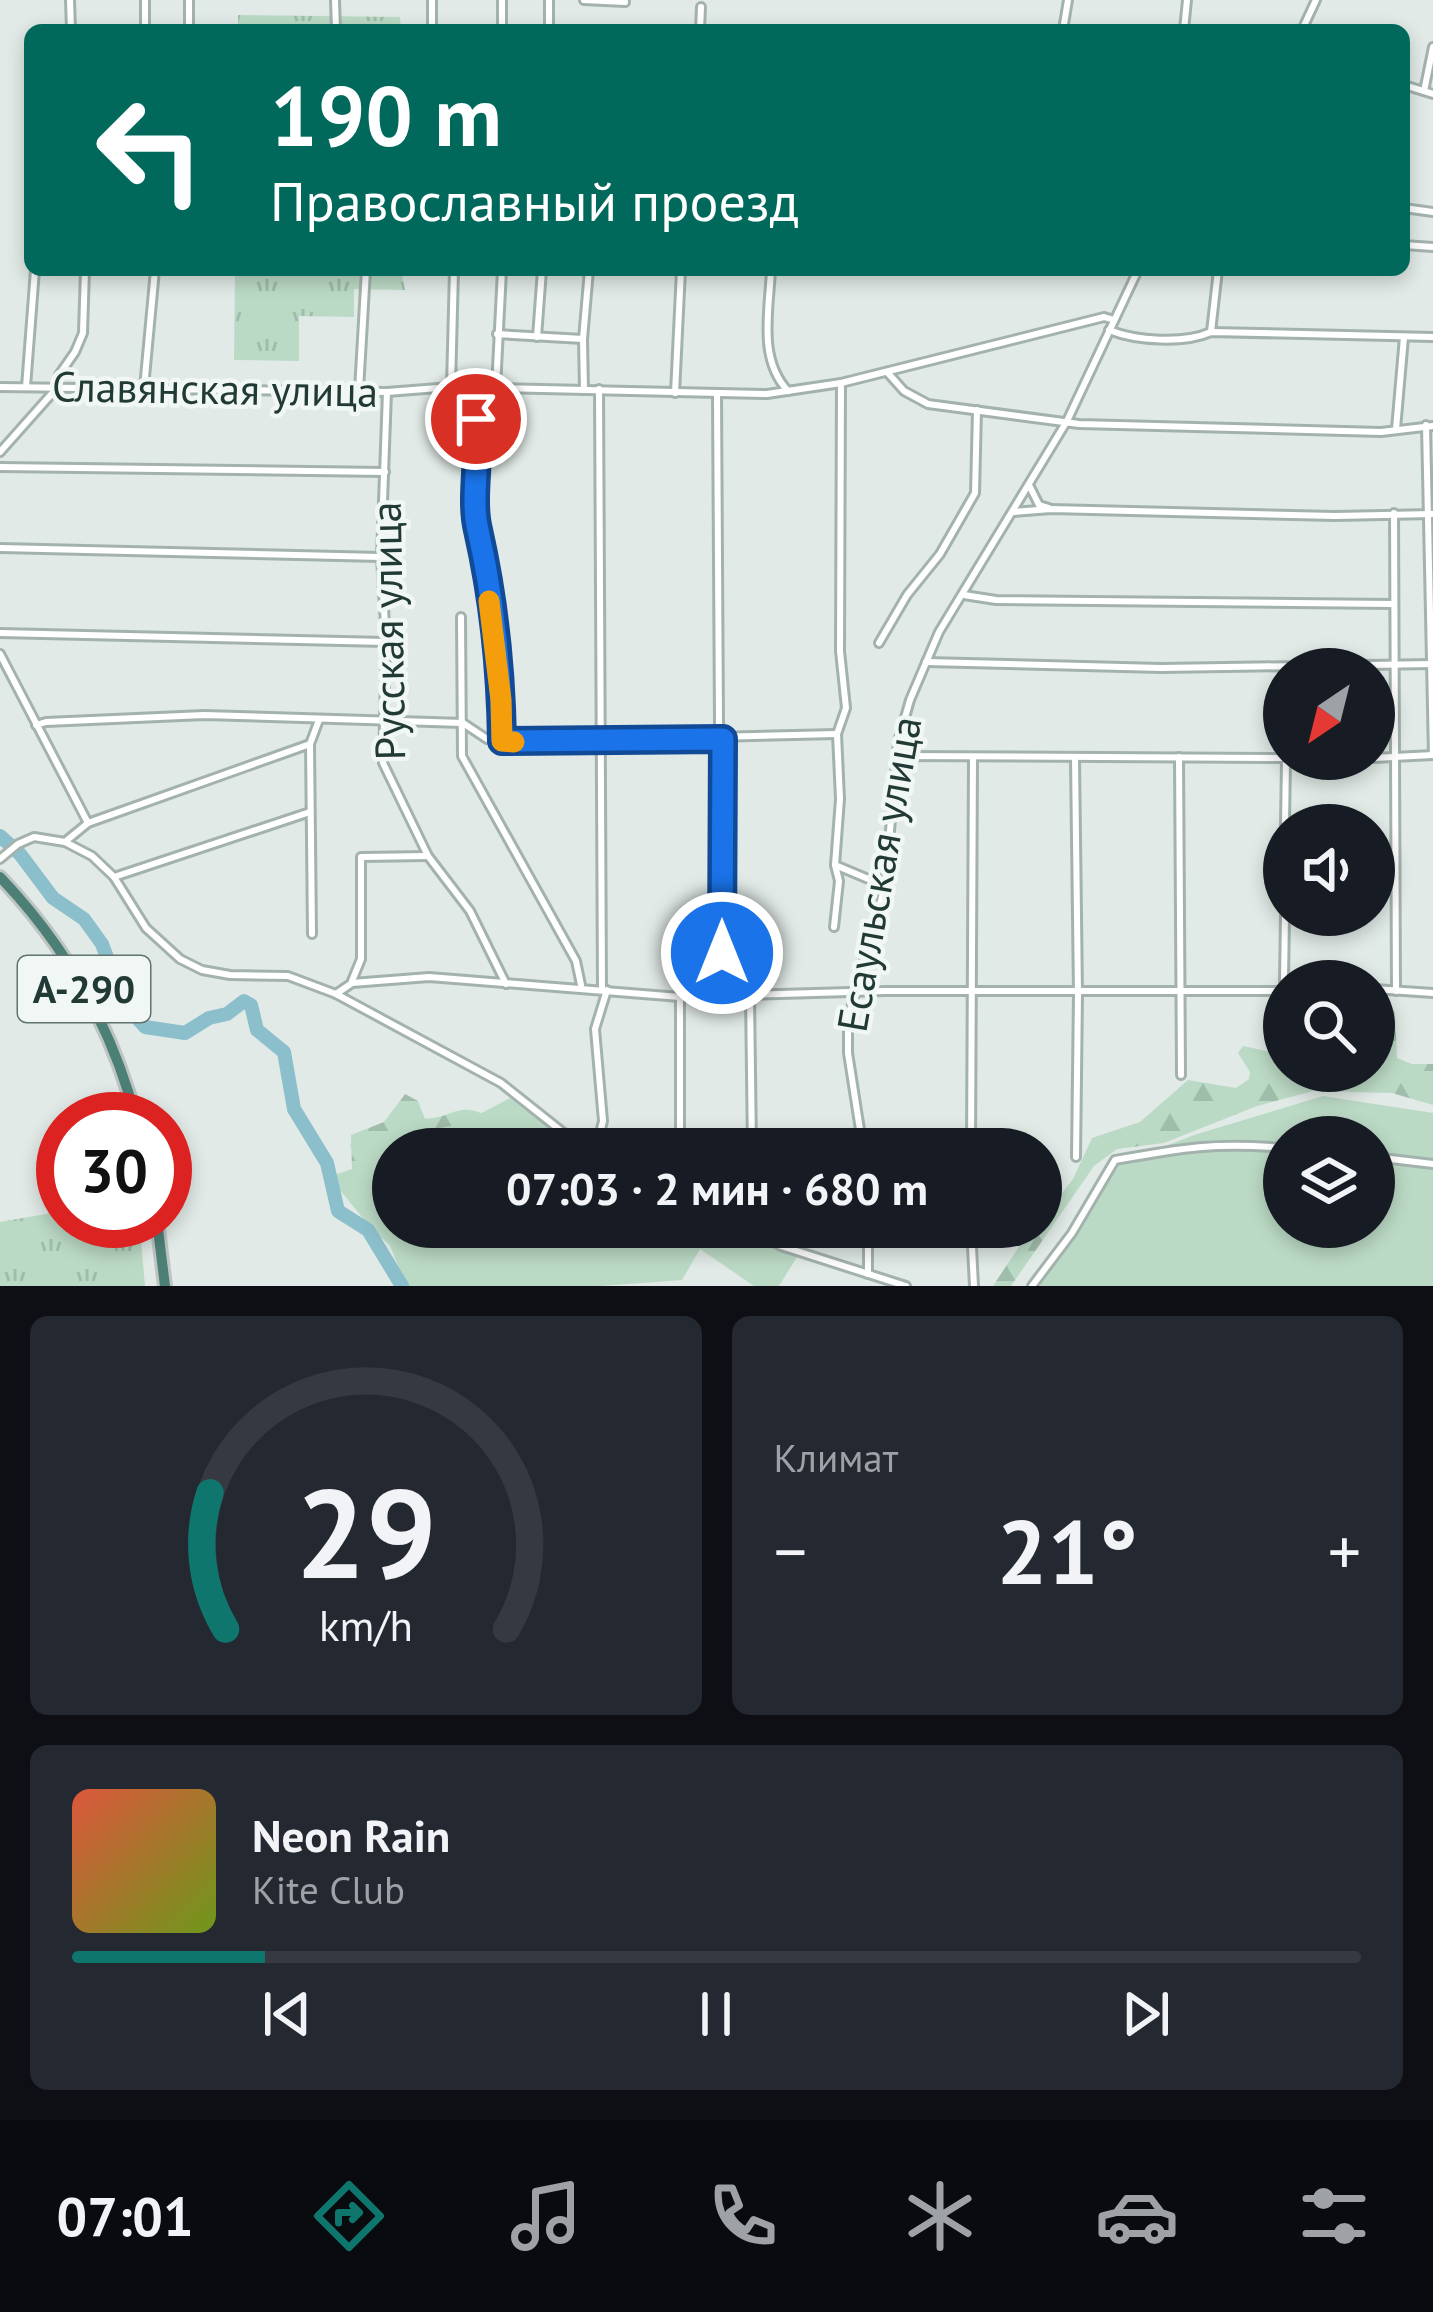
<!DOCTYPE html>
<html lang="ru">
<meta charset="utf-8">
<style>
body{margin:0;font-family:"PT Sans",sans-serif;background:#242831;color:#f1f3f6;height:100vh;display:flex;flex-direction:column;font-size:45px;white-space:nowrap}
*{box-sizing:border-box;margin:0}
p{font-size:39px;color:#9ea1a6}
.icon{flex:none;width:66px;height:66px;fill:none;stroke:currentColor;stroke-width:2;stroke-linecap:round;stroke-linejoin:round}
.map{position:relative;height:1286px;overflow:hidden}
.drawer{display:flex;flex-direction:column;gap:30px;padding:30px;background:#0d0f14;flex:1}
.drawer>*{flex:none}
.hud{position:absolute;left:24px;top:24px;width:1386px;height:252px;border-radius:18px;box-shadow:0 6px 18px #0003;background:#00695c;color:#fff;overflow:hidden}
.needle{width:78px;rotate:215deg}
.fabs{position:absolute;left:1263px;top:648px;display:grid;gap:24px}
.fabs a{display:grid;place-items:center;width:132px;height:132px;border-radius:50%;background:#171b24;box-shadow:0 6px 18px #0003;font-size:60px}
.speed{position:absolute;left:36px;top:1092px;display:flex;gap:24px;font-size:60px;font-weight:700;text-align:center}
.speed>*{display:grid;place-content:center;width:156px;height:156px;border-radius:50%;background:#171b24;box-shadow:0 6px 18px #0003;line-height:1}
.speed .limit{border:18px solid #d22;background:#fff;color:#111}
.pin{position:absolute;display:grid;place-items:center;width:102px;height:102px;color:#fff;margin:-51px;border:6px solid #fff;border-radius:50%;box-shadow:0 3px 12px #0007}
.me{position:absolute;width:132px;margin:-66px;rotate:0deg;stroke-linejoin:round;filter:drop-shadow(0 0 9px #0008)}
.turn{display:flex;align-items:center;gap:42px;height:252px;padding:0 48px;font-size:54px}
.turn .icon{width:156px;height:156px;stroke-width:2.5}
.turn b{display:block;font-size:84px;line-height:102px}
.big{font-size:90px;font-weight:700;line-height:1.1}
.drawer .widget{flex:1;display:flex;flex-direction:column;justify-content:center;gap:18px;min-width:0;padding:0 42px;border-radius:18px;background:#242831}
.drawer .dial{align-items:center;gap:0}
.dial svg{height:312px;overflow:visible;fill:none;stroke:#363941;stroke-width:7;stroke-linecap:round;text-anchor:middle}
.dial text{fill:#f1f3f6;stroke:none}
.song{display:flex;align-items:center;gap:36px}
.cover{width:144px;height:144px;border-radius:18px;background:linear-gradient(135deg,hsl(10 70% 55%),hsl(80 70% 35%))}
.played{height:12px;border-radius:6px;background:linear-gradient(90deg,#0f766e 15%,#363941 15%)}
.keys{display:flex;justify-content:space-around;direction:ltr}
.heat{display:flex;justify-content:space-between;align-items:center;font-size:66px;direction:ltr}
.drawer .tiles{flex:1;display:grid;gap:30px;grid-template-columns:1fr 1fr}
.widget:last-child{grid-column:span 2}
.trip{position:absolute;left:372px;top:1128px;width:690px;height:120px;border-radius:60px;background:#171b24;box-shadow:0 6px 18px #0003;font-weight:700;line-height:120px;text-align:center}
.dock{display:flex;height:192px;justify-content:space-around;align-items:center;background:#090b0e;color:#9ea1a6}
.dock .icon{width:84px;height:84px}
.dock .on{color:#0f766e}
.dock b{font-size:54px;color:#f1f3f6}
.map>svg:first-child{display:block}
.grass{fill:url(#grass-tufts)}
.forest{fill:url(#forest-firs)}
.green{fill:#bbdac5;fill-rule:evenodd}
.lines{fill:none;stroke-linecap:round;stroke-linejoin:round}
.river{stroke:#8cbfcc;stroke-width:14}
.minor-casing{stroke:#a4b2ad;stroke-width:12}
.trunk-casing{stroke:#bdc4c2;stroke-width:16}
.minor{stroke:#fff;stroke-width:6}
.trunk{stroke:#4c8077;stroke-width:10}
.route-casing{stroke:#114b97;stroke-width:30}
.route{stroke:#1a73e8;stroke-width:21}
.slow{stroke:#f59e0b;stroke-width:21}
.labels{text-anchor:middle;stroke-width:9;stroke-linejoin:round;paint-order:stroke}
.shield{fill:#f1f7f4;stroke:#60736e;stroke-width:3}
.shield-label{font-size:39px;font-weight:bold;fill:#223a35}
.street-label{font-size:42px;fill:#223a35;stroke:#f1f7f4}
</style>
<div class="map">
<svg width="1433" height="1286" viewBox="0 0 1433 1286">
<defs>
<pattern id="grass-tufts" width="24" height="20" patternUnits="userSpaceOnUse" patternTransform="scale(3)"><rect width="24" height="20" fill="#bbdac5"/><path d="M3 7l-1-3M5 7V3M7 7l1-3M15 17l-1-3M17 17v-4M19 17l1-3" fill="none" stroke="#a0bcaa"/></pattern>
<pattern id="forest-firs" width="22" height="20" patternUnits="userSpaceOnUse" patternTransform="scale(3)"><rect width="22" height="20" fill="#bbdac5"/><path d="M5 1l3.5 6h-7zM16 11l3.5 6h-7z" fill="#a0bcaa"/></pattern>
</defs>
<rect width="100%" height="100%" fill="#e1eae6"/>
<!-- grass -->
<g class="grass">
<polygon points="238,15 400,17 401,30 238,30"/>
<polygon points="235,270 401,270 405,290 354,289 354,317 299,316 299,361 234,360"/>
<polygon points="63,1211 63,1221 99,1221 101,1243 141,1240 145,1286 0,1286 0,1222"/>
</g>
<!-- forest -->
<g class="forest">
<polygon points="1374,1000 1385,1000 1395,1012 1397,1058 1412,1064 1433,1064 1433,1105 1392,1093 1313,1091 1257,1106 1164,1143 1117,1149 1094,1166 1011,1286 993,1286 1028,1233 1033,1227 1041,1227 1041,1220 1073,1179 1092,1138 1140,1122 1188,1080 1236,1088 1249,1079 1250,1072 1238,1053 1243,1046 1284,1055 1284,1071 1374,1071"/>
<path d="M405 1094 418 1101 425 1119C456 1117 459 1100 491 1118L393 1149V1227L399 1254 371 1228 335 1184 337 1174 352 1169 351 1135 384 1122Z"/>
</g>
<!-- green -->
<g class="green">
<path d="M1323 1096 1433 1113V1286H1029L1120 1164 1194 1135ZM1284 1137H1374V1227H1284Z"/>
<polygon points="510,1098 578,1149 393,1149 393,1227 736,1227 797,1257 779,1286 754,1286 700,1249 682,1280 601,1286 406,1286 350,1145 461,1124"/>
</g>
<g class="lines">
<!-- river -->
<polyline class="river" points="0,836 20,854 53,898 84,919 102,944 124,1003 145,1027 185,1033 209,1018 227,1014 244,1001 251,1005 257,1030 284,1052 294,1109 327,1163 338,1211 368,1230 402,1286"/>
<defs>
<g id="minor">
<polyline points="70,0 71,30"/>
<polyline points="145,0 145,30"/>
<polyline points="189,0 189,30"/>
<polyline points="335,0 336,30"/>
<polyline points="432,0 432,30"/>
<polyline points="502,0 502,30"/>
<polyline points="549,0 549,30"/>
<polyline points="584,0 625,2"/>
<polyline points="700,30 701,7"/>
<polyline points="1063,30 1068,0"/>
<polyline points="1184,30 1187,0"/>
<polyline points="1302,30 1316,0"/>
<polyline points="1404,85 1433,94"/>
<polyline points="1424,91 1433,47"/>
<polyline points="1404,208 1433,212"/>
<polyline points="1404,245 1433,247"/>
<path d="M771 270C769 312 758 359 788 391"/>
<path d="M1109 330C1136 341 1184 344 1211 332L1433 337"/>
<polyline points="1211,332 1218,270"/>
<polyline points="497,334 583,339 584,390"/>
<polyline points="537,337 542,270"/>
<polyline points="583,339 589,270"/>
<polyline points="887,372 904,391 928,404 1079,424 1381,432 1433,426"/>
<polyline points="451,386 454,270"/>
<polyline points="0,387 387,392 451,387 767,394 841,383 1104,317 1114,320"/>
<polyline points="26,387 35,270"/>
<polyline points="144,388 155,270"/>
<polyline points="496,388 502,270"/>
<polyline points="467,389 477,432 478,530 485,552 497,651 502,741"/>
<polyline points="599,389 602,989"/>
<polyline points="359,390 366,270"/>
<polyline points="387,392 381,557 386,642 383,763 428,856 470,911 506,984"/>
<polyline points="675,393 681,270"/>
<polyline points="717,395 719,723 723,738 722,996"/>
<polyline points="1426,425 1433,755"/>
<polyline points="1396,429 1404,337"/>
<polyline points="0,452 56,389 59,375 75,352 83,333 85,270"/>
<polyline points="0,467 385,472"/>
<polyline points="1029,485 1039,505 1049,508"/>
<polyline points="1014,512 1051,509 1335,516 1433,514"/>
<polyline points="1394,513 1396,991"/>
<polyline points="0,548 381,557"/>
<polyline points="964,595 996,600 1392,604"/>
<polyline points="461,617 462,756 576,961 581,985"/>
<polyline points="0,633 386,642"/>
<polyline points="879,643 907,595 940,554 975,493 977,410"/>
<polyline points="0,654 88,823"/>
<polyline points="926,662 1161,668 1433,664"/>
<polyline points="36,725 46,722 204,715 463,723 487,739 512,742 837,734"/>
<polyline points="310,744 312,934"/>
<polyline points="898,756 1284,758"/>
<polyline points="1179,757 1181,1075"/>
<polyline points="1374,758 1433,755"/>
<polyline points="1075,759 1078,994 1076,1157"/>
<polyline points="1285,825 1286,759"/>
<polyline points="66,841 88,823 310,744 319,720"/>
<polyline points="0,859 18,844 34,837 65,842 92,856 114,877 146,928 180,959 202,970 230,975 288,976 336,994 501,1083 584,1149"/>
<polyline points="835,865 885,886"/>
<polyline points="114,877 310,812"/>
<polyline points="834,927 839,881 835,865 840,799 837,734 846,708 840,651 841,383"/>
<polyline points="352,981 361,959 361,857 428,856"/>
<polyline points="1284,981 1285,915"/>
<polyline points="1374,989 1433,993"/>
<polyline points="336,994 352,983 429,977 680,997 885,991 1284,991"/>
<polyline points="750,995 752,1149"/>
<polyline points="680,997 680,1149"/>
<polyline points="596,1149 603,1121 595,1029 607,990"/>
<polyline points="863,1149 848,1053 848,1019 885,886 898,742 910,700 939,632 1067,421 1138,270"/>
<polyline points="971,1149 973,757"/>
<polyline points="1374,1157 1433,1164"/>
<polyline points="744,1227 781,1246 906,1286"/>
<polyline points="868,1227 868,1274"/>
<polyline points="971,1227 974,1286"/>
<path d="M1032 1286 1072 1233 1115 1160C1182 1148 1215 1142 1284 1148"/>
</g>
<g id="trunk">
<path d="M0 877C65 945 112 1027 136 1119"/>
<polyline points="157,1221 165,1286"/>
</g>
</defs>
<!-- minor casing -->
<use href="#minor" class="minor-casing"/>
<!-- trunk casing -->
<use href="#trunk" class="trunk-casing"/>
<!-- minor -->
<use href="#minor" class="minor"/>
<!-- trunk -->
<use href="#trunk" class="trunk"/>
</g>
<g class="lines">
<defs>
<path id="route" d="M476 419C481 454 470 498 478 530 493 596 501 673 502 741L723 739 722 953"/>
</defs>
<!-- route casing -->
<use href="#route" class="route-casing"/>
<!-- route -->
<use href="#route" class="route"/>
<!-- slow -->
<polyline class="slow" points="489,601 501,700 502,741 514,742"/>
</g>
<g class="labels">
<!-- shield labels -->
<rect class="shield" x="18" y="956" width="132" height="66" rx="9"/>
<g class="shield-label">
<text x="84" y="1003">А-290</text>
</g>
<!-- street labels -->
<g class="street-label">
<text transform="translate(215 389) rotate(1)" y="15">Славянская улица</text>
<text transform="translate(388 631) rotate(-91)" y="15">Русская улица</text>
<text transform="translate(879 874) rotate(-80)" y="15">Есаульская улица</text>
</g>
</g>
</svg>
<div class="fabs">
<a><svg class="needle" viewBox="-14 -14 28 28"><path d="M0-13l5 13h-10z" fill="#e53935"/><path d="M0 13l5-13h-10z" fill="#9ea1a6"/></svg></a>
<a><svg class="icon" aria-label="sound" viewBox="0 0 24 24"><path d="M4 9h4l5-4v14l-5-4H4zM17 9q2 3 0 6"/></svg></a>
<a><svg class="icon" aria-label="search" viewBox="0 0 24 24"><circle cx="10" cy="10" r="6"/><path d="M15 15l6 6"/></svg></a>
<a><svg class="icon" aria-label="layers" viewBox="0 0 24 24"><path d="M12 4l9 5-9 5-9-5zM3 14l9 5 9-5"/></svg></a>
</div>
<div class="speed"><div class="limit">30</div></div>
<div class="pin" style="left:476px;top:419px;background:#d93025"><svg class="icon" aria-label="arrive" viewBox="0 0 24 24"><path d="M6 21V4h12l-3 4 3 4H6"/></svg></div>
<svg class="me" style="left:722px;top:953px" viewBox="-20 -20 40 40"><circle r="17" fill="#1a73e8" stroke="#fff" stroke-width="3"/><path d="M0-11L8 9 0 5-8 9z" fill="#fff"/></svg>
<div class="trip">07:03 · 2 мин · 680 m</div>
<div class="hud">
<div class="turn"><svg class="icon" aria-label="left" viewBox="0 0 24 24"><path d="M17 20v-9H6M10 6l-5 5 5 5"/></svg><div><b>190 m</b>Православный проезд</div></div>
</div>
</div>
<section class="drawer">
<div class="tiles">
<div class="widget dial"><svg viewBox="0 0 100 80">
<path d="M14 69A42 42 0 1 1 86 69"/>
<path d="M14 69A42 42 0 0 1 10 34" stroke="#0f766e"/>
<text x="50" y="56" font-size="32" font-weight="700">29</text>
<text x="50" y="72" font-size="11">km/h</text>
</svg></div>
<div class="widget"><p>Климат</p>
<div class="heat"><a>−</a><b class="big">21°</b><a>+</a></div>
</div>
<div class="widget">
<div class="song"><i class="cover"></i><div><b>Neon Rain</b><p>Kite Club</p></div></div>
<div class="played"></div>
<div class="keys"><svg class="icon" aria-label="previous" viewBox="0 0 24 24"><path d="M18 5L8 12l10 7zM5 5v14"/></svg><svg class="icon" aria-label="pause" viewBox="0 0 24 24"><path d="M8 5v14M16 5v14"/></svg><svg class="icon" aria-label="next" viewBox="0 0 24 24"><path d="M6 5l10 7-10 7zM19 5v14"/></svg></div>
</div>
</div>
</section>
<nav class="dock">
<b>07:01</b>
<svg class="icon on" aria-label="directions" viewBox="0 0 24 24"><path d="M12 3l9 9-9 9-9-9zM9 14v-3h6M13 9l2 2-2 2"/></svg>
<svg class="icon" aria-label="music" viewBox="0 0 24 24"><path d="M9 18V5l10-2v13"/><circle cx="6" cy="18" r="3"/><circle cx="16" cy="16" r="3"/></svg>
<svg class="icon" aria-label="phone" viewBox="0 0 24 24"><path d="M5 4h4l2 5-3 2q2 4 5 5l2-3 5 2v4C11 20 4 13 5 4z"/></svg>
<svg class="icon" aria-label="climate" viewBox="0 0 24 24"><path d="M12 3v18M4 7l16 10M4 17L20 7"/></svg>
<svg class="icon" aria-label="car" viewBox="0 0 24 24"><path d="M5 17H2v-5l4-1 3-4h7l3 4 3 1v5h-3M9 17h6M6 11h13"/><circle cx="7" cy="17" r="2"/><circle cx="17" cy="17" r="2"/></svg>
<svg class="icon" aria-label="filters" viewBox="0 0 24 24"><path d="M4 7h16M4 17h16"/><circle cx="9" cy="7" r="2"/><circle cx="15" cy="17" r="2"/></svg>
</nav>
